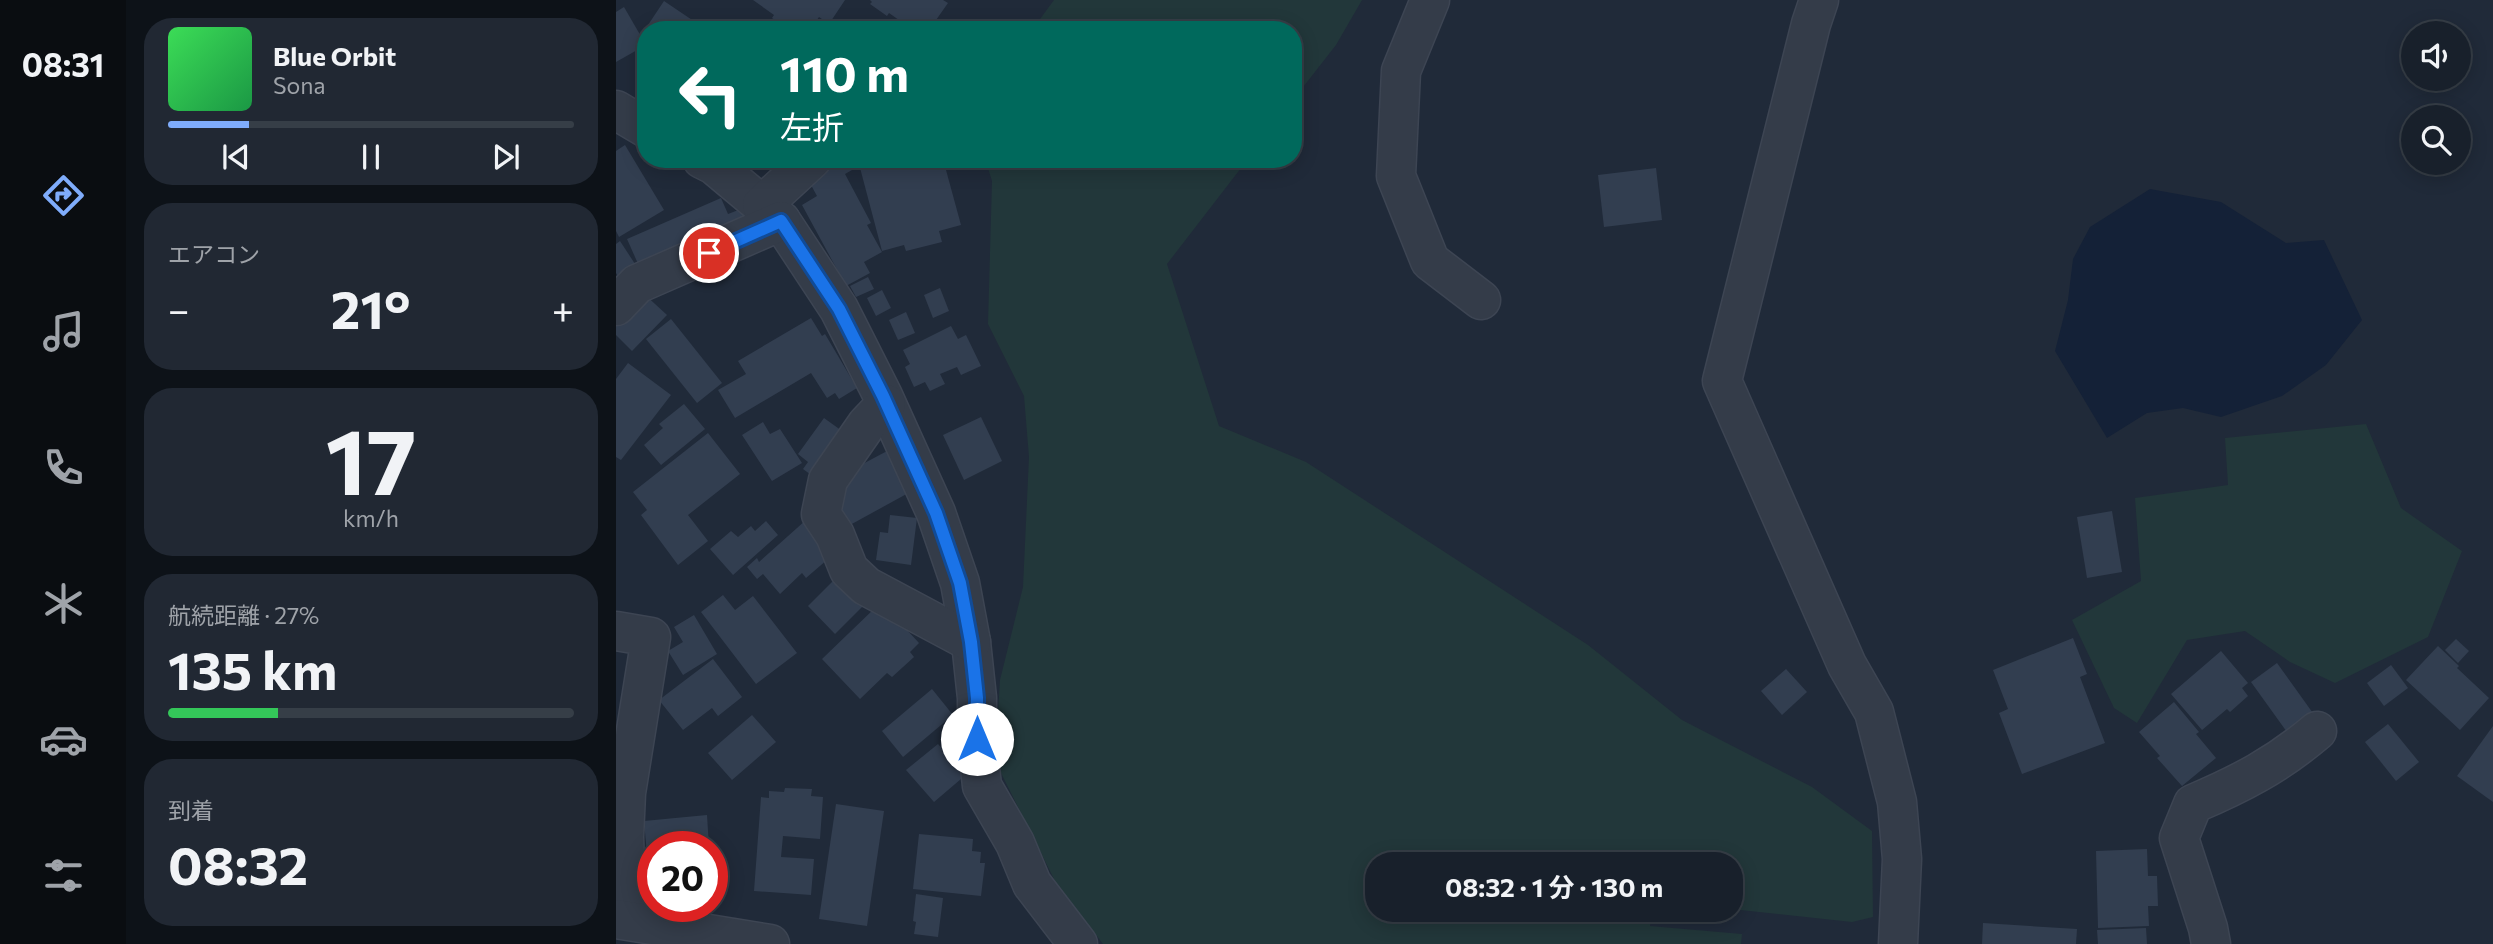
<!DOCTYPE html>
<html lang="ja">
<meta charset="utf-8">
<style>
body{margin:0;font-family:Commissioner,"Noto Sans JP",sans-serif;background:#212833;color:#f1f3f6;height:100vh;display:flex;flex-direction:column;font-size:26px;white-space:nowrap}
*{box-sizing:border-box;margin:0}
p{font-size:23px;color:#9fa3a9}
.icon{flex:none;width:38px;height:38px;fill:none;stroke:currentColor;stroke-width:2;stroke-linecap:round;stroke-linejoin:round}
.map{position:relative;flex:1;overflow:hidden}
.drawer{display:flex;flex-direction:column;gap:18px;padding:18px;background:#0d1218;width:490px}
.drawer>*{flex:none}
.guide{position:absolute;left:21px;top:21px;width:665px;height:147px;border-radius:28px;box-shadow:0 4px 18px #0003,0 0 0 2px #363e47;background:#00695c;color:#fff;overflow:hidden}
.fabs{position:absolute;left:1785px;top:21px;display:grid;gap:14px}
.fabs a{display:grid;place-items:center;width:70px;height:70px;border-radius:50%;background:#18202b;box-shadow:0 4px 18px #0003,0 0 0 2px #363e47;font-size:35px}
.speed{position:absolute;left:21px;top:831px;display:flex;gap:14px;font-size:35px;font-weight:700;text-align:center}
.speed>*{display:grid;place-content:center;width:91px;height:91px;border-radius:50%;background:#18202b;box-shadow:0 4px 18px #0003,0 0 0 2px #363e47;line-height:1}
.speed .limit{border:10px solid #d22;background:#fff;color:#111}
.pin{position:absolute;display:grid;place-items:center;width:60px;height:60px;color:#fff;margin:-30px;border:4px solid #fff;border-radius:50%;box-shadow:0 2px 7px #0007}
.me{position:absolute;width:77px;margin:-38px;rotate:0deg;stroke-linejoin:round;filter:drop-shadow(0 0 5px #0008)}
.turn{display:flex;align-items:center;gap:24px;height:147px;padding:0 28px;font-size:32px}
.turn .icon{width:91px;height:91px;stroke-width:2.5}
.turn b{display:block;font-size:49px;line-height:60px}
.big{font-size:52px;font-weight:700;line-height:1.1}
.drawer .card{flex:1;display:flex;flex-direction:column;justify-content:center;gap:10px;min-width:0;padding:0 24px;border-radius:28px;background:#212833}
.drawer .dial{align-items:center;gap:0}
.dial b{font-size:91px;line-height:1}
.song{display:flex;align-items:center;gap:21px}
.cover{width:84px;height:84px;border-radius:10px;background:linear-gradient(135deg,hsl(130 70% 55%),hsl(140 70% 35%))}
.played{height:7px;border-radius:4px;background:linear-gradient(90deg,#7facfb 20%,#363e47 20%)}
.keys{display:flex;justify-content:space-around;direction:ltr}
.heat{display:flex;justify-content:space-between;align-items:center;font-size:38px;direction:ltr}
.charge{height:10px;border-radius:5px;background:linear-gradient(90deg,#34c759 27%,#363e47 0)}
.trip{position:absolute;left:749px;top:852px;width:378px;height:70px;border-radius:28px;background:#18202b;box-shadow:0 4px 18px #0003,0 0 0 2px #363e47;font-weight:700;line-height:70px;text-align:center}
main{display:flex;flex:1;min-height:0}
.tabs{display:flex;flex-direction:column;width:126px;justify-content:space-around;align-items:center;background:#0a0d11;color:#9fa3a9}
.tabs .icon{width:49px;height:49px}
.tabs .active{color:#7facfb}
.tabs b{font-size:32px;color:#f1f3f6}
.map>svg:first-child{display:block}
.green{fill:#22373a}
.water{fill:#142137}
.building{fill:#323e50}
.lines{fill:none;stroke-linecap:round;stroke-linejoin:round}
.minor-casing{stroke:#3d4553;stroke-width:41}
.minor{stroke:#343c49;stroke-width:38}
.route-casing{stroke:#114b97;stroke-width:18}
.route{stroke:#1a73e8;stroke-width:12}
</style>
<main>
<nav class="tabs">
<b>08:31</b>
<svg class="icon active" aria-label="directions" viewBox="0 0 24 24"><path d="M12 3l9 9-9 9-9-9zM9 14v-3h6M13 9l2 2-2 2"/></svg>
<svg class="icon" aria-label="music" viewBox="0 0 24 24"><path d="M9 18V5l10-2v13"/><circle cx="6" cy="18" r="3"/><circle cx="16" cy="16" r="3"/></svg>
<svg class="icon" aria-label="phone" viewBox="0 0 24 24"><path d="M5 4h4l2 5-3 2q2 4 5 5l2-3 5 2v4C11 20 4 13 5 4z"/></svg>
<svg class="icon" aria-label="climate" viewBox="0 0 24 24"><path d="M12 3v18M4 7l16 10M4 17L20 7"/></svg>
<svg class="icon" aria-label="car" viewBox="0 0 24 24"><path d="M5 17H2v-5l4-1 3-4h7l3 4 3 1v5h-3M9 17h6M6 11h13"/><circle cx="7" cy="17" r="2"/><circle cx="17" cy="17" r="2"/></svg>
<svg class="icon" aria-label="filters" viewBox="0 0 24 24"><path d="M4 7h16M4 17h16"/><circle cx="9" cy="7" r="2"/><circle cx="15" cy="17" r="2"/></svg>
</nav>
<section class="drawer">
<div class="card">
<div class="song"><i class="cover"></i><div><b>Blue Orbit</b><p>Sona</p></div></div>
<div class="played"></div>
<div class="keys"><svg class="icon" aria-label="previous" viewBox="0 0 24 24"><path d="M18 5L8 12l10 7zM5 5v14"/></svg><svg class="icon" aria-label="pause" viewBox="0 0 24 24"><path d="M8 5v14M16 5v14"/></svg><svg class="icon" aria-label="next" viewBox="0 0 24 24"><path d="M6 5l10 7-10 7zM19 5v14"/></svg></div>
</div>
<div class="card"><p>エアコン</p>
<div class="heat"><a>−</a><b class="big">21°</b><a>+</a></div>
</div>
<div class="card dial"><b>17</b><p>km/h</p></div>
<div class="card"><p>航続距離 · 27%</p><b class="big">135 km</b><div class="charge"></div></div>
<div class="card"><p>到着</p><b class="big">08:32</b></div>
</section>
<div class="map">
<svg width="1877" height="944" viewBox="0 0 1877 944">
<rect width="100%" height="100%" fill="#202a39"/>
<!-- green -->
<g class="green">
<polygon points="438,0 746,0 720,45 677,100 677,30 416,30"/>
<polygon points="369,159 632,159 551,264 603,426 690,462 972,645 1066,720 1196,787 1256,831 1257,917 1236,922 1115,909 1115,864 761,864 761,910 1036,910 1034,926 1126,934 1125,944 487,944 439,881 379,761 384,680 407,587 413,457 408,396 372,324 376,181"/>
<polygon points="1750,424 1785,508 1846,551 1812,637 1719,683 1674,662 1629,631 1571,640 1521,723 1498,708 1456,620 1525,581 1519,498 1612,485 1609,438"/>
</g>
<!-- water -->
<polygon class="water" points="1534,189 1605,202 1670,243 1708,240 1746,320 1710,365 1666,396 1605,417 1567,408 1531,413 1491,438 1439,351 1452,300 1457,259 1474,227"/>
<!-- building -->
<g class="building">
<polygon points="137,0 229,0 213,24 203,17 194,30 172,30 156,18 158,15"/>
<polygon points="254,0 327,0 332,3 313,30 297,30 273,13 271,16 254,4 256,2"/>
<polygon points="48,1 91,30 30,30 30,36 26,34"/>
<polygon points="8,7 30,45 0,62 0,12"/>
<polygon points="9,145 48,210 3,237 0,231 0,151"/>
<polygon points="221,159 230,159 236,170 229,174 255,223 251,225 266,252 248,262 254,273 230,286 186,205 201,196 190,176"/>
<polygon points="261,159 327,159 345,225 323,231 326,242 290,251 288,245 266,251 243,164"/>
<polygon points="1040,168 1046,220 988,227 982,175"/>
<polygon points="105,198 112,214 125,209 133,227 27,275 11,239"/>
<polygon points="4,241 21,267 3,278 0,273 0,244"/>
<polygon points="252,277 258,289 240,297 234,286"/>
<polygon points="324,288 333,311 317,318 308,295"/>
<polygon points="266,290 275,308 260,316 251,298"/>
<polygon points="26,292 51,315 16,351 0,335 0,319"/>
<polygon points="290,312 299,333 282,340 273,320"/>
<polygon points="195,318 206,336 209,334 241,388 223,399 219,393 211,398 195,373 119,418 102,390 130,374 122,361"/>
<polygon points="55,319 106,383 81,403 30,339"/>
<polygon points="335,326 342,339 350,335 365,366 345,375 341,367 324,374 329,384 314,391 309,382 298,387 289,367 294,364 287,350"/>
<polygon points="12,363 55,395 5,460 0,457 0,379"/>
<polygon points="68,404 89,429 45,465 28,445 47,428 43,424"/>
<polygon points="365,417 386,461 348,480 327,435"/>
<polygon points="208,418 233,436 202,480 187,469 192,462 182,454"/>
<polygon points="147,422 154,434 164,429 186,463 156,481 126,435"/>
<polygon points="92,433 124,474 72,515 92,541 62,565 25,515 31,510 17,492"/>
<polygon points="273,450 296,491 234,525 217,494 224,476"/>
<polygon points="1496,511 1506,572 1471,578 1461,517"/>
<polygon points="274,515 301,518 295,565 260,560 264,532 272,533"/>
<polygon points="190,520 219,553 190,578 186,573 164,594 147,574 141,579 131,567 141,558 143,562"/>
<polygon points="150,521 162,535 117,575 94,549 115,531 122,537 135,526 139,531"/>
<polygon points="220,578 247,606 219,634 192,606"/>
<polygon points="107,595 119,610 137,596 181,653 140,684 85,612"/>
<polygon points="260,607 273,621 278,616 303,643 294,652 298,657 276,677 271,673 244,699 206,659"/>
<polygon points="78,615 101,654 67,675 52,651 67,642 58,627"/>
<polygon points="1457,638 1471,674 1464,677 1489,743 1406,774 1383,713 1392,709 1377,670"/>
<polygon points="1840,639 1853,651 1842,663 1829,650"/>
<polygon points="1822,646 1843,666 1841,668 1873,698 1844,730 1790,680"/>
<polygon points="1605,651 1632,683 1626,688 1632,696 1614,712 1611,709 1586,730 1555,694"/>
<polygon points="97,659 126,697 102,716 96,708 67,730 43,700"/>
<polygon points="1661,663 1699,716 1673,735 1635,682"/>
<polygon points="1775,665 1792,688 1768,706 1751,683"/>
<polygon points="1170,669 1191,692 1166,715 1145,691"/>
<polygon points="316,689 337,715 287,757 266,731"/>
<polygon points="1558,702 1583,732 1580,734 1600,758 1566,786 1541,758 1544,756 1523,732"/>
<polygon points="136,715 160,742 116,780 92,753"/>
<polygon points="1772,724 1803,762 1780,781 1749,742"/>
<polygon points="1877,726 1877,802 1841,776"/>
<polygon points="322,744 329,752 332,749 352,773 318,802 290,770"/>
<polygon points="169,788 196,789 195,796 207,797 204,839 167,836 165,857 198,859 195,895 138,891 145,797 153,798 153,791 168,792"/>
<polygon points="220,804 268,811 251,926 203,919"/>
<polygon points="91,815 93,847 37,847 37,876 33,876 28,821"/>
<polygon points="303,834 357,839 356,851 365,852 364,863 369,863 365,896 297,889"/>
<polygon points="1531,849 1532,876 1541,876 1542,906 1532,906 1533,926 1482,928 1480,851"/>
<polygon points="300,894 327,898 322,937 298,934 300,922 297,921"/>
<polygon points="1367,923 1461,929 1460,944 1366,944"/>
<polygon points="1530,928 1531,944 1482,944 1481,930"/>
</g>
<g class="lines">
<defs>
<g id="minor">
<polyline points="814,0 785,71 780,176 814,261 865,300"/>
<polyline points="1203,0 1195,24 1106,381 1231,665 1258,712 1281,802 1286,859 1282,944"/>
<polyline points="0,110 30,128"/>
<polyline points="86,159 98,165 165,221 223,309 267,396 320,513 344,583 355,642 361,698 361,739 366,786 399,843 416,884 462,944"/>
<polyline points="146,205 196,159"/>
<polyline points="0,306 21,284 165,221"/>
<polyline points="270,404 251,424 212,480 205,514 219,535 233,570 250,586 355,642"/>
<polyline points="0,631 35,637 10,793 8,837 11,920"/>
<polyline points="0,919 154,944"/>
<path d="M1595 944 1592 928 1563 838 1577 804C1624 784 1661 765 1701 731"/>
</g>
</defs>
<!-- minor casing -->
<use href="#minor" class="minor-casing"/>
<!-- minor -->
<use href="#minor" class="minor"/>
</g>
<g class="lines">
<defs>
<polyline id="route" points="93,253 165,221 223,309 267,396 320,513 344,583 355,642 361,698 361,739"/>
</defs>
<!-- route casing -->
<use href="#route" class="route-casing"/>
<!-- route -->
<use href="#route" class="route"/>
</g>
</svg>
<div class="fabs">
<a><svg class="icon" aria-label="sound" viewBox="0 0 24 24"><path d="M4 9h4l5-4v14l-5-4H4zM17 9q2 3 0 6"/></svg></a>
<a><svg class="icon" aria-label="search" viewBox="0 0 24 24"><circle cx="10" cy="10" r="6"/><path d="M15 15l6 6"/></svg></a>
</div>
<div class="speed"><div class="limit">20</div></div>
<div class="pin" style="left:93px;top:253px;background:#d93025"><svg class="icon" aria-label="arrive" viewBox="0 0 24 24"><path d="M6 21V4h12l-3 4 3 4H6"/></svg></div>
<svg class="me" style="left:361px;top:739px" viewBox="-20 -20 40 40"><circle r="19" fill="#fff"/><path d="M0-13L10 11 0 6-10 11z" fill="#1a73e8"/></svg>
<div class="trip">08:32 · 1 分 · 130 m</div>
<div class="guide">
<div class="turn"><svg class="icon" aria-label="left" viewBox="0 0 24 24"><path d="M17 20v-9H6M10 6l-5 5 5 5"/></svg><div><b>110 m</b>左折</div></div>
</div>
</div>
</main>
